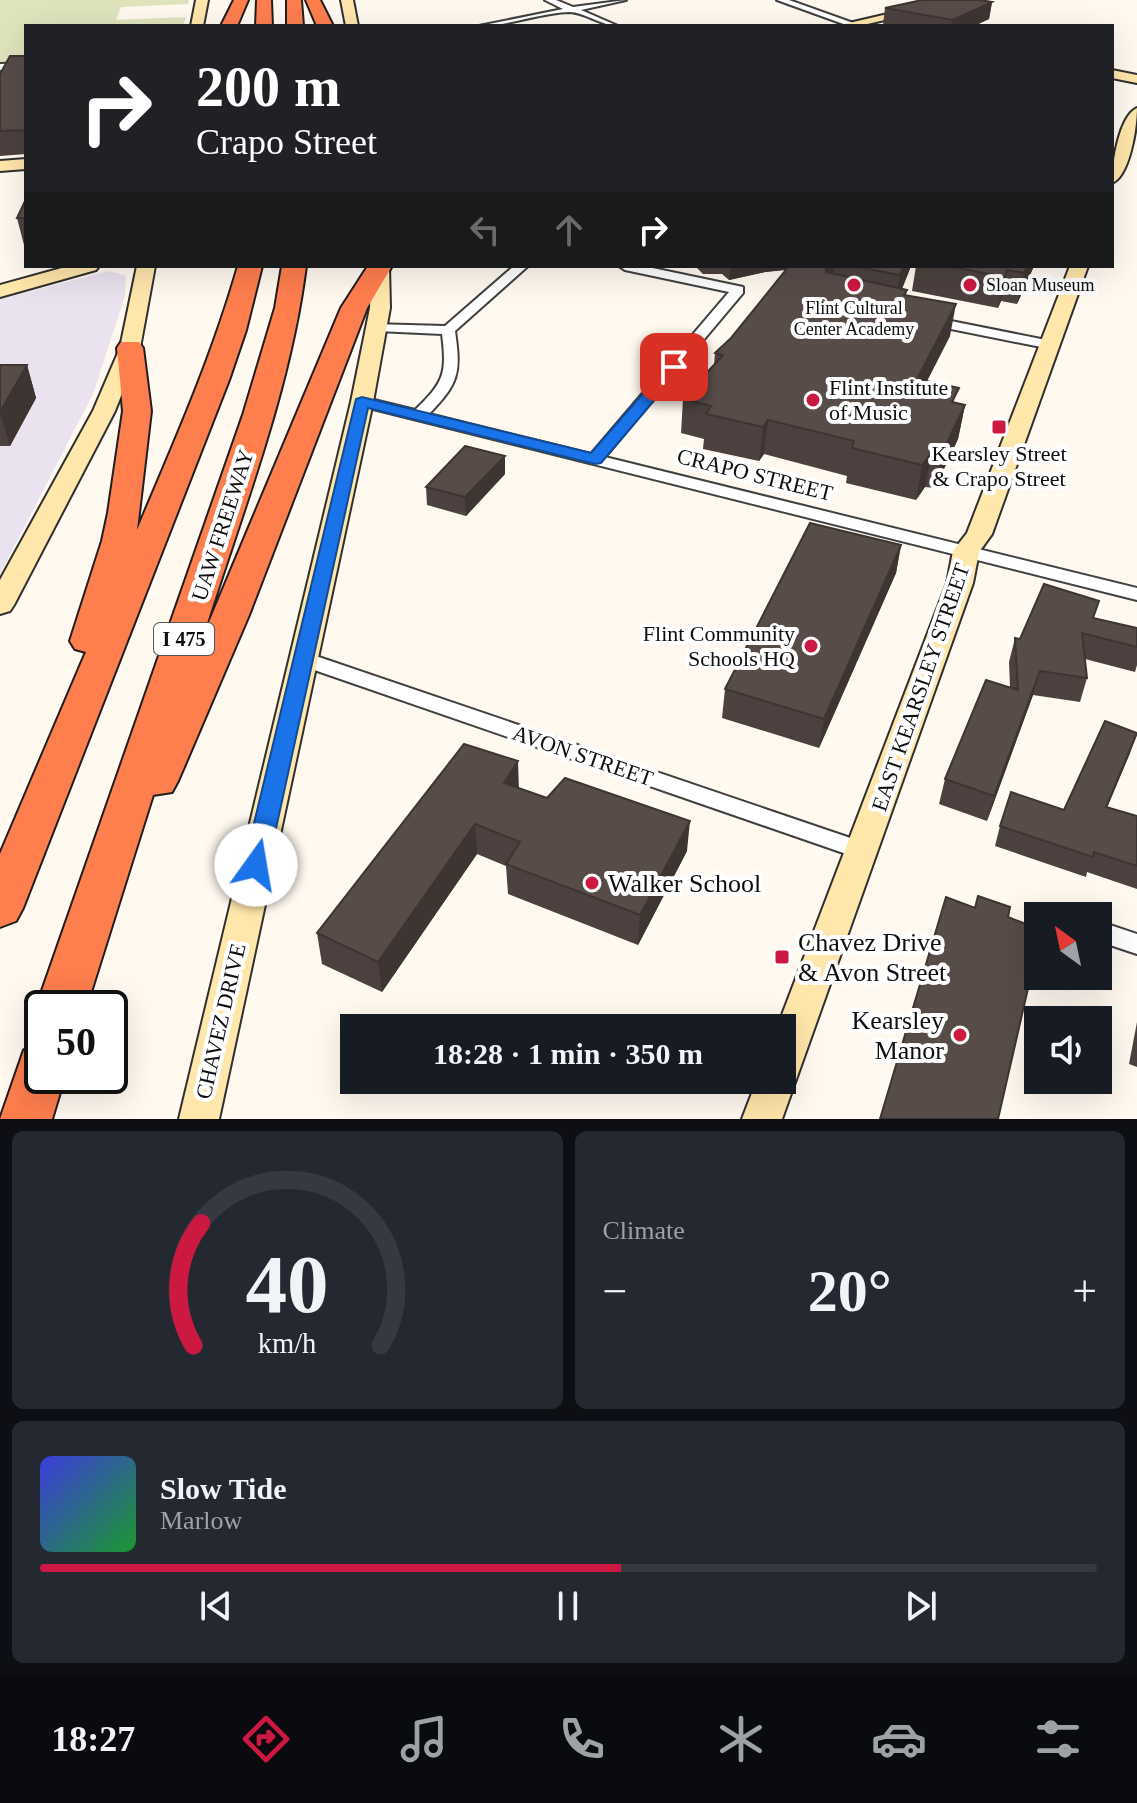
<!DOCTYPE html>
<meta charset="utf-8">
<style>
body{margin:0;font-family:"Times New Roman",serif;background:#242831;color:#f1f3f6;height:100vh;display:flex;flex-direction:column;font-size:30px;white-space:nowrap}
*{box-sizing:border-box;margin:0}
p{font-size:26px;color:#9ea1a6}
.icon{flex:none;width:44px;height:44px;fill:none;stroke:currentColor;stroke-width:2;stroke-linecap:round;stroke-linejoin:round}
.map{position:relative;height:1119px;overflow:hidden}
.sheet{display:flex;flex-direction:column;gap:12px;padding:12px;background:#0d0f14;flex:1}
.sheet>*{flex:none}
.top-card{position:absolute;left:24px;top:24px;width:1090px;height:244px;border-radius:0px;box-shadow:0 8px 32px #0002;background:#202124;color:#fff;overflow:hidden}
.needle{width:52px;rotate:327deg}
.buttons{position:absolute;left:1024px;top:902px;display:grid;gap:16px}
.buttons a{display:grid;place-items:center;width:88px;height:88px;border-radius:0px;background:#171b24;box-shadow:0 8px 32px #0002;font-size:40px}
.speed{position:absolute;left:24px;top:990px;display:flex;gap:16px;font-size:40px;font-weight:700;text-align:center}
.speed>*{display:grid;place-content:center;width:104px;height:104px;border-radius:50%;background:#171b24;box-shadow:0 8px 32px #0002;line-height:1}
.speed .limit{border:4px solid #111;border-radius:12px;background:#fff;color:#111}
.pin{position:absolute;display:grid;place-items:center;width:68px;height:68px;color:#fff;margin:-34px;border-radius:16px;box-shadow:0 4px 12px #0006}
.me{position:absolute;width:88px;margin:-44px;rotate:13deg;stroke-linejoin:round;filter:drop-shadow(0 0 6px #0008)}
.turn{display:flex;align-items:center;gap:28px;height:168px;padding:0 40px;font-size:36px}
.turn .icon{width:104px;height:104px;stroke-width:2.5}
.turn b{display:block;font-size:56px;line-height:68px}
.lanes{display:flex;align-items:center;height:76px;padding:0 40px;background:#0003;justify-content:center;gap:40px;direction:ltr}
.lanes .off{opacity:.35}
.big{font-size:60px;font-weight:700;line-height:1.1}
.sheet .tile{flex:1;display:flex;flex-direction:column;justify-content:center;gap:12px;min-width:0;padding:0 28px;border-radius:12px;background:#242831}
.sheet .dial{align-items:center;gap:0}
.dial svg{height:208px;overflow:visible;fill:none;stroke:#363941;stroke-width:7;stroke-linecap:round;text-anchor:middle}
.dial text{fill:#f1f3f6;stroke:none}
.song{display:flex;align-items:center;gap:24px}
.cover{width:96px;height:96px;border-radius:12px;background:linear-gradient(135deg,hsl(240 70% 55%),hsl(130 70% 35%))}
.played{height:8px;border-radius:4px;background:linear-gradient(90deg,#cd1841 55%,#363941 55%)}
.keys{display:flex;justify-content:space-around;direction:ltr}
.heat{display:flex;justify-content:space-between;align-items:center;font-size:44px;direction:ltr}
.sheet .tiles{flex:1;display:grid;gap:12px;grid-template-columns:1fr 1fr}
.tile:last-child{grid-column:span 2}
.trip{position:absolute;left:340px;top:1014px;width:456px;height:80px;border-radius:0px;background:#171b24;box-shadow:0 8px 32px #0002;font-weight:700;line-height:80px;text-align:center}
.tabs{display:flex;height:128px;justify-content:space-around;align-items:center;background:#090b0e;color:#9ea1a6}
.tabs .icon{width:56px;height:56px}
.tabs .selected{color:#cd1841}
.tabs b{font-size:36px;color:#f1f3f6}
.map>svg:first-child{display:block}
.industrial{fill:#eae2ee}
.cemetery{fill:#dfe4bd}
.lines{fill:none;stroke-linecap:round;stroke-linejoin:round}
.street-casing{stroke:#414141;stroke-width:4}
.secondary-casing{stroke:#303030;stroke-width:4}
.highway-casing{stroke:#1f1f1f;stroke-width:4}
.street{fill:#fff;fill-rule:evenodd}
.secondary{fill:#ffe6ab;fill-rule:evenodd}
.highway{fill:#ff7e4e;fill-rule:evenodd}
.wall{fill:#4c413f}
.shaded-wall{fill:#3e3533}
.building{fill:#584c49;stroke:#3e3533;stroke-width:2}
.route{fill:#1a73e8;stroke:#114b97;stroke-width:2}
.poi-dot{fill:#cd1841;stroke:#fff;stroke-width:3}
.labels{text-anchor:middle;stroke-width:8;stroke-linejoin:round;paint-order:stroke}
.far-poi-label{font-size:18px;fill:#0e0e0e;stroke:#fff;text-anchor:start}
.shield{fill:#fff;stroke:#565656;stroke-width:2}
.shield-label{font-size:20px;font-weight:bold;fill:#0e0e0e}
.poi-label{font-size:22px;fill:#0e0e0e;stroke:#fff;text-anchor:start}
.street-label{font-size:22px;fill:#0e0e0e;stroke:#fff}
.near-poi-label{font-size:26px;fill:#0e0e0e;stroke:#fff;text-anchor:start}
</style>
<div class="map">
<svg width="1137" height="1119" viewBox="0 0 1137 1119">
<rect width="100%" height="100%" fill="#fff9f0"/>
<!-- industrial -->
<polygon class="industrial" points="109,271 126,276 125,296 93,394 0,574 0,299"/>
<!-- cemetery -->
<polygon class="cemetery" points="0,0 189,0 188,4 121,7 116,20 186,17 183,26 26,26 26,61 0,63"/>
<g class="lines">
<defs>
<g id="street">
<path d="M545 0H556L573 7 626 0 581 10 618 26C601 26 585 12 569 12 539 13 509 26 479 26L563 9Z"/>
<polygon points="777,0 789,0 856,24 849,26"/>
<polygon points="26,63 26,69 0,70 0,64"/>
<path d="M514 266H528L455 331C461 373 459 383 429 414L591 454 729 292 625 270 619 266H643L743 287V293L605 457 1137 588V600L357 405 354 402 362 397 415 410C444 382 447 374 442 334L377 331 372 330V324L445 326Z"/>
<polygon points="931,317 1051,341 1058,345 1051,349 926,324 924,321"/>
<polygon points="304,652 871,845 875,851 871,857 863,860 855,857 297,664 294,659 297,654"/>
<polygon points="1098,921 1137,934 1137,954 1098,941"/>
</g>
<g id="secondary">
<polygon points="196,0 208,0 203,26 191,26"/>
<polygon points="341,0 353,0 358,26 346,26"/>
<polygon points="948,0 970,0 859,26 836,26"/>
<polygon points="1112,70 1137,75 1137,83 1112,78"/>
<path d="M1137 108C1137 126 1130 176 1112 183 1112 164 1119 116 1137 108Z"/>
<polygon points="26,159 26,169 0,171 0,161"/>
<polygon points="69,266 99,266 96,270 0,297 0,285"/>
<polygon points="137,266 155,266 140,348 115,411 14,605 10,611 0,614 0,580 93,411 120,348"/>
<polygon points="371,266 389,266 390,308 373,402 219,1119 179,1119 351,402 370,308"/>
<polygon points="1070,266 1088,266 992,534 979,552 973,583 782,1119 742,1119 757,1080 782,1080 782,1028 777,1028 947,583 953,551 967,533"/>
</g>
<g id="highway">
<polygon points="234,0 248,0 237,26 221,26"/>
<polygon points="257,0 271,0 272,26 256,26"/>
<polygon points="287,0 301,0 303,26 287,26"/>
<polygon points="306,0 320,0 333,26 317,26"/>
<path d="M238 266H262L246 330 229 380 23 908 16 921 0 927V854L86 652 75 649 70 641 102 541 108 513 123 411 117 348 121 342H139L143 348 151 411 137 530C174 443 212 357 238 266Z"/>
<path d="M282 266H306C290 393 240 517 202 639L341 308 368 266H392L367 308 249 615 178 781 172 792 153 795 86 1008H42V1020L36 1008 243 415 275 308Z"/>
<polygon points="42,1043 42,1076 65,1076 52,1119 0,1119 24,1050"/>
</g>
</defs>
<!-- street casing -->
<use href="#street" class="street-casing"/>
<!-- secondary casing -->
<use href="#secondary" class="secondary-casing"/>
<!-- highway casing -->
<use href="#highway" class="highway-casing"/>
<!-- street -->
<use href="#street" class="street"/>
<!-- secondary -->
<use href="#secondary" class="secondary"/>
<!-- highway -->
<use href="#highway" class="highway"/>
</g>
<!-- wall -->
<g class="wall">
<polygon points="992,2 989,19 974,26 890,26 883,25 885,8"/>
<polygon points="26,56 26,154 0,156 0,74"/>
<polygon points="26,199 26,245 24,245 17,218"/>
<polygon points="695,266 911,266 902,289 907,290 906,295 950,336 927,381 956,403 965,405 958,439 935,488 925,487 916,500 846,483 847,476 764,454 759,461 703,449 704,439 681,433 683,399 714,365 715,353 731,338 786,270 765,272 729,280 722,274 703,274"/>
<polygon points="916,266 1034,266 1017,304 1001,301 998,308 912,291"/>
<polygon points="0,365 27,365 36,398 10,446 0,446"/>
<polygon points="505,474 466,516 427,505 426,487"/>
<polygon points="901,545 896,573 819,748 722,718 725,689"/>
<polygon points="1094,618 1137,628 1137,665 1135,672 1085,659 1087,678 1080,702 1033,695 987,821 939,804 945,779 1010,687 1009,662 1015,638 1020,639"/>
<polygon points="1130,753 1107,807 1137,816 1137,889 1087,872 1086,877 995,846 1000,826 1064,810"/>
<polygon points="519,788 687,851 638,945 508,894 506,866 477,854 382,992 322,964 317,933"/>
<polygon points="1137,1022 1137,1067 1129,1064"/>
</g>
<!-- shaded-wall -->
<g class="shaded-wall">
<polygon points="992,2 989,19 974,26 952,26 953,20"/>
<polygon points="731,266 809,266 809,267 765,272 729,280"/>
<polygon points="826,266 834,266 831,293 823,295"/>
<polygon points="904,266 911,266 895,306 900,275"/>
<polygon points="1027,266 1034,266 1017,304 1024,273"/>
<polygon points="1007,270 1001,301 998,308 1005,277"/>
<polygon points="956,304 950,336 911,412 917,379"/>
<polygon points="27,365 36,398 10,446 0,412"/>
<polygon points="965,405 958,439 935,488 942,453"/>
<polygon points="768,420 764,454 759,461 763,427"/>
<polygon points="932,452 925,487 916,500 922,465"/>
<polygon points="505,456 505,474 466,516 465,497"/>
<polygon points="901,545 896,573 819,748 824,719"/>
<polygon points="1040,671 1033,695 987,821 994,796"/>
<polygon points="1137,734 1130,753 1099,827 1106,807"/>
<polygon points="518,761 519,791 504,783"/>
<polygon points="690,821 687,851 638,945 640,915"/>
<polygon points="475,824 477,854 382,992 378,962"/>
</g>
<!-- building -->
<g class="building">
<polygon points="922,0 980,0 992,2 953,20 885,8"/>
<polygon points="10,56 26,56 26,130 0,131 0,74"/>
<polygon points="26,199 26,218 17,218"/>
<polygon points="789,266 826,266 826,272 907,290 904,295 956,304 917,379 959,388 952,402 965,405 942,453 932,452 922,465 852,448 854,441 768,420 763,427 706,414 711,406 683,399 723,355 715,353 731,338"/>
<polygon points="852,266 904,266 900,275"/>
<polygon points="947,266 1027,266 1024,273 1007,270 1005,277"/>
<polygon points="0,365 27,365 0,412"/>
<polygon points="465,446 505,456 465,497 426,487"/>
<polygon points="810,523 901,545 824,719 725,689"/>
<polygon points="1044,584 1099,601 1093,618 1137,628 1137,647 1082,633 1087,678 1040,671 994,796 945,779 986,680 1018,690 1015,638 1020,639"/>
<polygon points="1105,721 1137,733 1106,807 1137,816 1137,866 1094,852 1093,857 1000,826 1011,792 1064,810"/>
<polygon points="464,744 518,761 504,783 547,798 565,778 690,821 640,915 506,864 520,842 475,824 378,962 317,933"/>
<polygon points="978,896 1010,907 1008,917 1038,929 1038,945 998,1119 880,1119 946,897 975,908"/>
</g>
<!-- route -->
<polygon class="route" points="674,363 680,364 680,370 601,463 595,464 368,408 268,865 264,872 256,875 248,872 244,865 356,399 362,397 591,453 669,364"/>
<!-- markers -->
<g class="poi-dot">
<circle cx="854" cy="285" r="8"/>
<circle cx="970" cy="285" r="8"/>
<circle cx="813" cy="400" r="8"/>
<rect x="991" y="419" width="16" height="16" rx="4"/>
<circle cx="811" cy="646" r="8"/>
<circle cx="592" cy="883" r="8"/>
<rect x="774" y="949" width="16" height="16" rx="4"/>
<circle cx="960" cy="1035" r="8"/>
</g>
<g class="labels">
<!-- far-poi labels -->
<g class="far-poi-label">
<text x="986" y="291">Sloan Museum</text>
<text x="854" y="314" text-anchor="middle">Flint Cultural<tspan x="854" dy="21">Center Academy</tspan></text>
</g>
<!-- shield labels -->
<rect class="shield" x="154" y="623" width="60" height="32" rx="6"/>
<g class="shield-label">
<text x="184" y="646">I 475</text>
</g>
<!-- poi labels -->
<g class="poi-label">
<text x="829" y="395">Flint Institute<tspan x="829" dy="25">of Music</tspan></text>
<text x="999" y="461" text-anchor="middle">Kearsley Street<tspan x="999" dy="25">&amp; Crapo Street</tspan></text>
<text x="795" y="641" text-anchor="end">Flint Community<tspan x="795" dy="25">Schools HQ</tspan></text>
</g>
<!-- street labels -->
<g class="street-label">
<text transform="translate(755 474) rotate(14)" y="8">CRAPO STREET</text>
<text transform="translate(222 525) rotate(-72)" y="8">UAW FREEWAY</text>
<text transform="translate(920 687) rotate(-71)" y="8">EAST KEARSLEY STREET</text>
<text transform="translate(583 755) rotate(19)" y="8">AVON STREET</text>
<text transform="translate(220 1021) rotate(-77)" y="8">CHAVEZ DRIVE</text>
</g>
<!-- near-poi labels -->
<g class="near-poi-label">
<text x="608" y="892">Walker School</text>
<text x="798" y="951">Chavez Drive<tspan x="798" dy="30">&amp; Avon Street</tspan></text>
<text x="944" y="1029" text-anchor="end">Kearsley<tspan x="944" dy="30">Manor</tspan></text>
</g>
</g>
</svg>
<div class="buttons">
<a><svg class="needle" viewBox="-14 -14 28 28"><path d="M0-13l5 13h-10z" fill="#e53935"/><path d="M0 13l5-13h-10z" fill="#9ea1a6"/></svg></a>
<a><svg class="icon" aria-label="sound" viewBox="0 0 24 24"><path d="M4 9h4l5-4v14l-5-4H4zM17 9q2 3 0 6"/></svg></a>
</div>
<div class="speed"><div class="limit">50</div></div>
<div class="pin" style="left:674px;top:367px;background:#d93025"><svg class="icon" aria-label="arrive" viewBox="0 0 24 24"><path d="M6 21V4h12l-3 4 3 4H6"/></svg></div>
<svg class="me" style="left:256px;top:865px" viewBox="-20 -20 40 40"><circle r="19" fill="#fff"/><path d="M0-13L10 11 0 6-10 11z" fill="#1a73e8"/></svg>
<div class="trip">18:28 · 1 min · 350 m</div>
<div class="top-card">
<div class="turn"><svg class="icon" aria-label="right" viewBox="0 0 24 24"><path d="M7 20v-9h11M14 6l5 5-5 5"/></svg><div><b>200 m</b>Crapo Street</div></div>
<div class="lanes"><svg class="icon off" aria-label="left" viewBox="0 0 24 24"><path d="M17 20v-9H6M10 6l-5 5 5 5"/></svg><svg class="icon off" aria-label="ahead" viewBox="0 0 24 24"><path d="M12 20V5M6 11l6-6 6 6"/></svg><svg class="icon" aria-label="right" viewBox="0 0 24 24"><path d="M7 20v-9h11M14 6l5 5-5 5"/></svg></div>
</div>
</div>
<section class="sheet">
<div class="tiles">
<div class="tile dial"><svg viewBox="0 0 100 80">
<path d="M14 69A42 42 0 1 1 86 69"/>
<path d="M14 69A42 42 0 0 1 17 22" stroke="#cd1841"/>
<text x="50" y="56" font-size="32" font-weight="700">40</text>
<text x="50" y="72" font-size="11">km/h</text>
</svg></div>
<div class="tile"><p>Climate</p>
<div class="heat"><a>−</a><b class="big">20°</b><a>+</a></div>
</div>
<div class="tile">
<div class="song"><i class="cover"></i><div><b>Slow Tide</b><p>Marlow</p></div></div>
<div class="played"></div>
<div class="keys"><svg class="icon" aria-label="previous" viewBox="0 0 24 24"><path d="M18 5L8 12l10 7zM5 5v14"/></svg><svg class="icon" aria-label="pause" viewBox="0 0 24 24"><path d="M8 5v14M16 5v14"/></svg><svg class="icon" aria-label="next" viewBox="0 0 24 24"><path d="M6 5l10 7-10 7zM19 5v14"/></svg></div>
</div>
</div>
</section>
<nav class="tabs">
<b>18:27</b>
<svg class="icon selected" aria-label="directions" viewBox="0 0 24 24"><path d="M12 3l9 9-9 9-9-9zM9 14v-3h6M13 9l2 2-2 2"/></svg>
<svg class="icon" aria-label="music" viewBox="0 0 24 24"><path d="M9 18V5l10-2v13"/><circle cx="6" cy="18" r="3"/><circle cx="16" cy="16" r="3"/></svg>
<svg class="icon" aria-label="phone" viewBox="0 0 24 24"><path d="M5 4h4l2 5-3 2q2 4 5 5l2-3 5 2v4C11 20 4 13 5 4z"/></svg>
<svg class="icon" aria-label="climate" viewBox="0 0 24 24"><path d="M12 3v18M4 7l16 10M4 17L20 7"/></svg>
<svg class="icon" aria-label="car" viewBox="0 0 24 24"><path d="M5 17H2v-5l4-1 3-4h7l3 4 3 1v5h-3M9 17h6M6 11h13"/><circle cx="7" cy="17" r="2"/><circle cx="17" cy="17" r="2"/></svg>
<svg class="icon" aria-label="filters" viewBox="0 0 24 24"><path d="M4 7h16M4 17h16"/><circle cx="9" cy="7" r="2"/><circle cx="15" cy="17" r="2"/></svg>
</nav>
